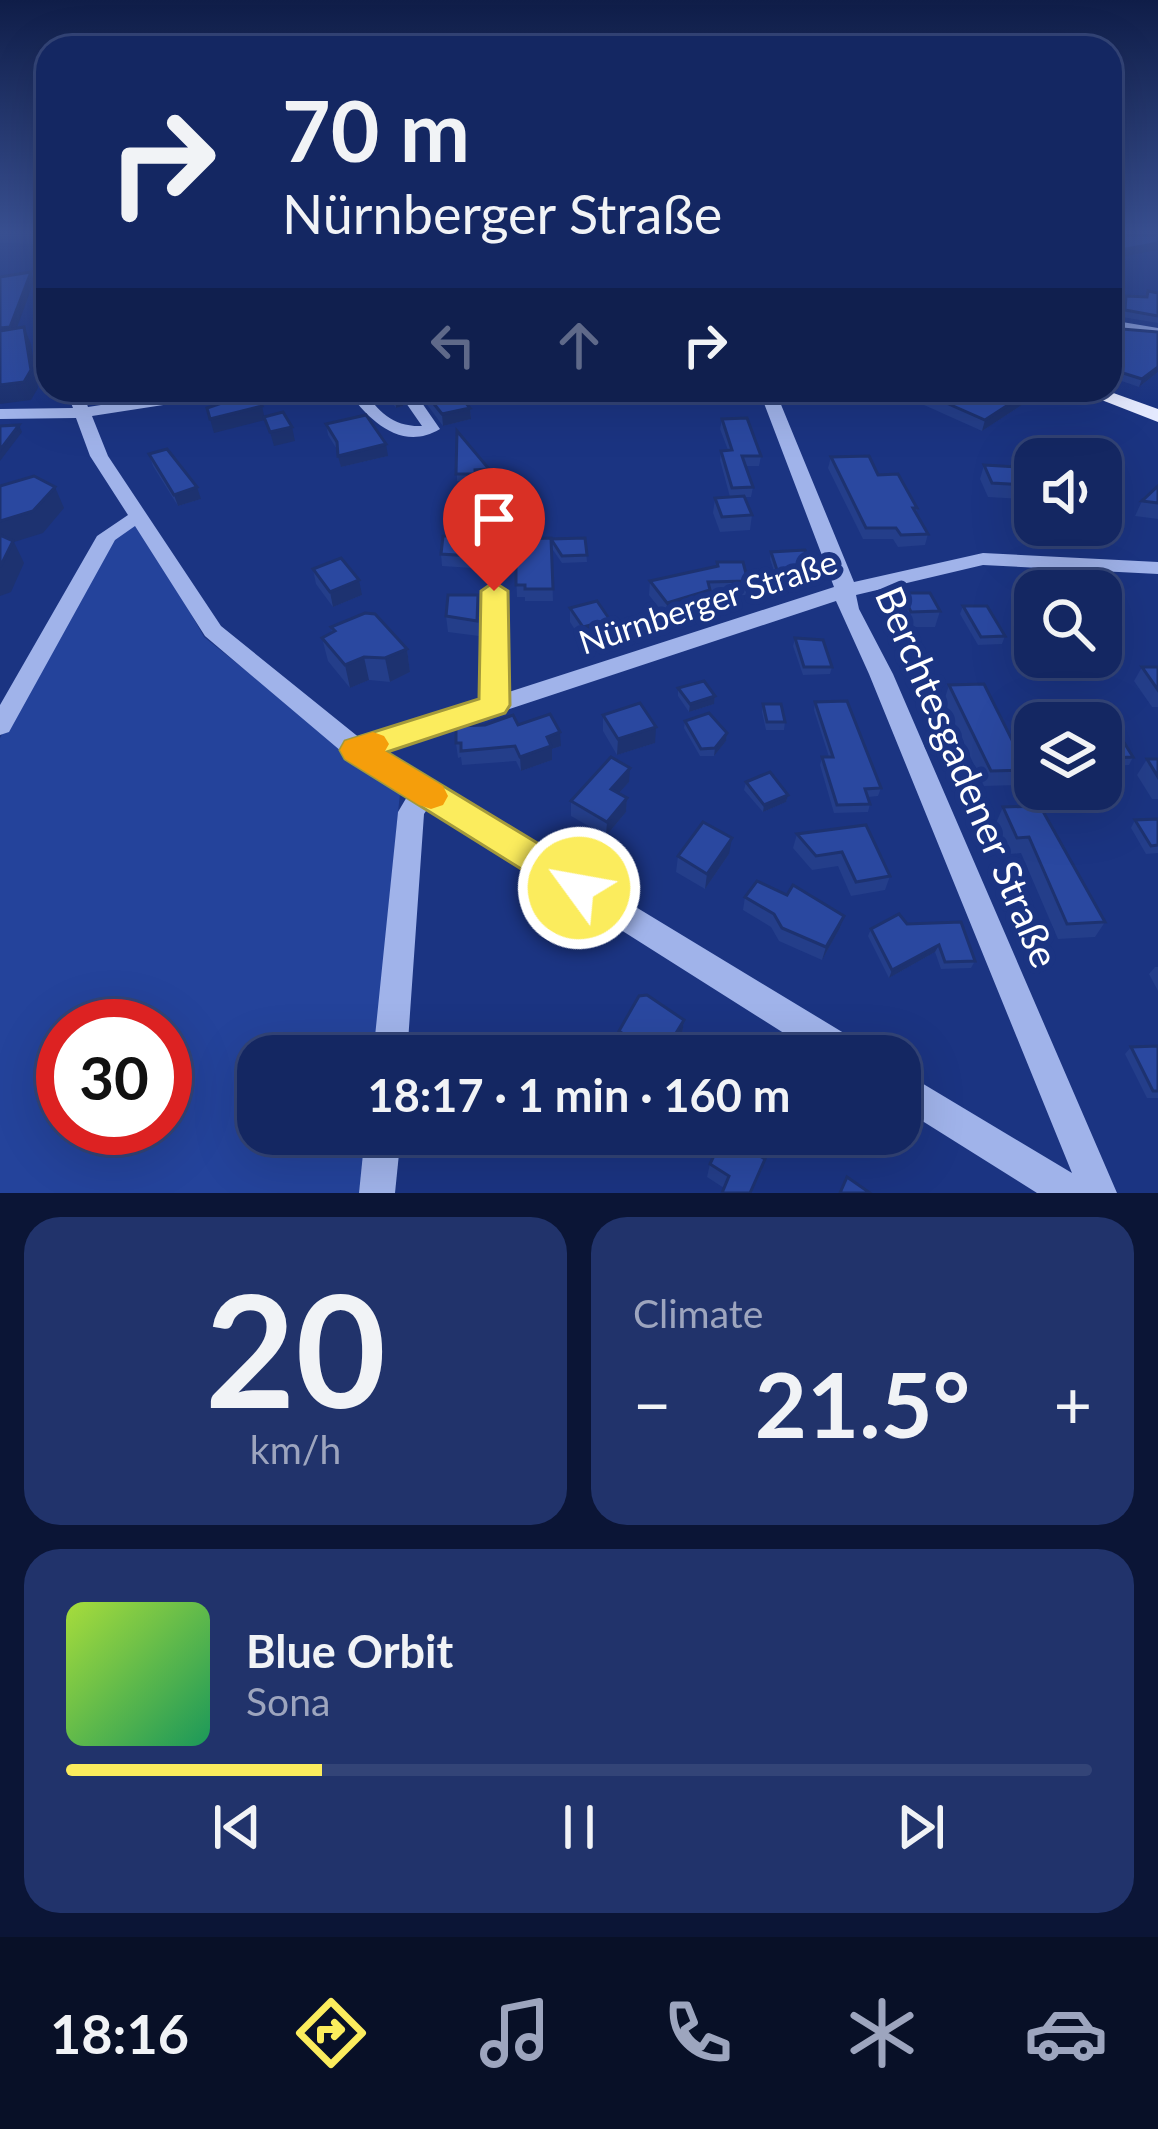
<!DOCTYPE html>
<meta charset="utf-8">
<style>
body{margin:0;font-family:Lato,sans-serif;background:#21336b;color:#f1f3f6;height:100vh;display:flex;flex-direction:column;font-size:45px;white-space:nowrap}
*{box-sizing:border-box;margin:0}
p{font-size:39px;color:#9da5be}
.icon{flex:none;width:66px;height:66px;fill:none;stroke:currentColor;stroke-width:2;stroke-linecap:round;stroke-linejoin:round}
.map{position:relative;height:1193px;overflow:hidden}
.drawer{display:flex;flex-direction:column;gap:24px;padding:24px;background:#0b1536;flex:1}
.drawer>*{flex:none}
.top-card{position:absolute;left:36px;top:36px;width:1086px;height:366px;border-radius:36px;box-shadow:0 12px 48px #0002,0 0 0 3px #347;background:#142762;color:#f1f3f6;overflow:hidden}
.fabs{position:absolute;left:1014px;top:438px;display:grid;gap:24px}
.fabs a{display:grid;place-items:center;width:108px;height:108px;border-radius:24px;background:#142762;box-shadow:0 12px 48px #0002,0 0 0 3px #347;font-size:60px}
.speed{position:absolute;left:36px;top:999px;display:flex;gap:24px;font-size:60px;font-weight:700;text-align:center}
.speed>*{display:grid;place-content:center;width:156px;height:156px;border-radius:50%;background:#142762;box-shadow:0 12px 48px #0002,0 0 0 3px #347;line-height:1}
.speed .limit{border:18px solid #d22;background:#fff;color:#111}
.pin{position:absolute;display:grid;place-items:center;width:102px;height:102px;color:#fff;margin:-123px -51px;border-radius:50% 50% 50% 0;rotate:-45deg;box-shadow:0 0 12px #0007}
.pin .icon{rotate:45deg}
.me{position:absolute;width:132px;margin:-66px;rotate:302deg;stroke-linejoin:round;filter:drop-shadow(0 0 9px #0008)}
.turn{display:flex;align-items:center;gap:42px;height:252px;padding:0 48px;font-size:54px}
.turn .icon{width:156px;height:156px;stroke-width:2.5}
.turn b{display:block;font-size:84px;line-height:102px}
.lanes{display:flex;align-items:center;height:114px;padding:0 48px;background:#0003;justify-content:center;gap:60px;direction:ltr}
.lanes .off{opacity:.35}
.big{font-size:90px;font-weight:700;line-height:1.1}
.drawer .widget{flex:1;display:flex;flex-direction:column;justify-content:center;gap:18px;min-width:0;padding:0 42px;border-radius:36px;background:#21336b}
.drawer .dial{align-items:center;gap:0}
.dial b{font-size:156px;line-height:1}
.song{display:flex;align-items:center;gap:36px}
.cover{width:144px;height:144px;border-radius:18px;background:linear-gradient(135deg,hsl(80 70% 55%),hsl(150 70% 35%))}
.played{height:12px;border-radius:6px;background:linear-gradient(90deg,#fbec5d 25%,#347 25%)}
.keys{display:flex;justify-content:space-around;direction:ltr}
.heat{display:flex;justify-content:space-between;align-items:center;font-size:66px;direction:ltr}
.drawer .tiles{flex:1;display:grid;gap:24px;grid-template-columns:1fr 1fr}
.widget:last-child{grid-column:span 2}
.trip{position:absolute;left:237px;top:1035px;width:684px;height:120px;border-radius:36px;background:#142762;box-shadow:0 12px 48px #0002,0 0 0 3px #347;font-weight:700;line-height:120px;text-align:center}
.dock{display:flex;height:192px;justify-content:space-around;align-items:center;background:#081027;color:#9da5be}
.dock .icon{width:84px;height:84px}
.dock .selected{color:#fbec5d}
.dock b{font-size:54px;color:#f1f3f6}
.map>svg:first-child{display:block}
.green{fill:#24439b;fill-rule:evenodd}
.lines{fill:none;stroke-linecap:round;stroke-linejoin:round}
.minor{fill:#a0b3ea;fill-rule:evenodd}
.major{fill:#e4e9fe;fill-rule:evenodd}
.wall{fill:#243e8a}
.shaded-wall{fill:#1d3270}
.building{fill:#2a48a0;stroke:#1d3270;stroke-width:3}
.route{fill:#fbec5d;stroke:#a3993c;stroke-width:3}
.slow{fill:#f59e0b}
.labels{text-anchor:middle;stroke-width:12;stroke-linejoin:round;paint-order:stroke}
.street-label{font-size:33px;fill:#fff;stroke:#1b3482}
.near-street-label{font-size:39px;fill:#fff;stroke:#1b3482}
</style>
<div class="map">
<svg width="1158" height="1193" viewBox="0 0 1158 1193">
<rect width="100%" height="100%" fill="#1b3482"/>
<!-- green -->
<path class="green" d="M138 520 204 637 400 793 374 1056H258V1134H366L360 1193H0V738L113 535ZM63 1026H165V1128H63Z"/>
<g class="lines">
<!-- minor -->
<g class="minor">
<polygon points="1110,320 1158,328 1158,336 1110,328"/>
<polygon points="66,390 82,390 88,407 198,390 236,390 228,395 92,416 108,456 221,626 361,739 482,700 484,591 487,586 501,586 504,591 506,693 834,587 759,390 775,390 854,582 983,553 1158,562 1158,574 983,565 856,595 859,609 893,674 1117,1193 1037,1193 900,1107 900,1070 1072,1173 869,674 836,601 380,752 862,1044 867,1056 820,1056 428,808 424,814 407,1056 373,1056 398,812 408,795 348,757 205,636 135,526 115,540 9,732 0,735 0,705 97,536 128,515 90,456 76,418 0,419 0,409 73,408"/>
<path d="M347 390H363C379 412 393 427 422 426L397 390H413L440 429C402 452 369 421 347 390Z"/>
<polygon points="365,1134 401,1134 395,1193 359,1193"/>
</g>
<!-- major -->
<polygon class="major" points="1076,390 1105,390 1158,409 1158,422"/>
</g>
<!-- wall -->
<g class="wall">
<polygon points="0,235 48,235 39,244 0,243"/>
<polygon points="1148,291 1158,293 1158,323 1122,317 1126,296 1145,297"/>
<polygon points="1110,328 1158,332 1158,372 1139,387 1110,377"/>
<polygon points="368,390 399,390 403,406 396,408 390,399 378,402"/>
<polygon points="416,390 471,390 471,395 461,397 470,408 471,419 443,426"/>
<polygon points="843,390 966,390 988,399 1028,401 982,431 904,396 845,395"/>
<polygon points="722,419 761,456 759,466 746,466 753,487 751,497 745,497 752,515 750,530 720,532 713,513 715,498 730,497 720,460 721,451 728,450 720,429"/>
<polygon points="326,424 388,456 341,467 338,451 328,435"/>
<polygon points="457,431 489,469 490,476 476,477 476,481 457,481"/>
<polygon points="149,454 201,499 178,506 153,466"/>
<polygon points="831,457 878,475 917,508 916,512 928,534 925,545 898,547 893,539 863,539 828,468"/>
<polygon points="984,465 1028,485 1023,499 988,497 980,479"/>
<polygon points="1158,486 1158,519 1135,516 1142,501"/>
<polygon points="1084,525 1101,525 1119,527 1112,542 1090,540"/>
<polygon points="551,538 553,601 525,601 525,597 517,597 516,571 442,566 441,554 483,541"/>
<polygon points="585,538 587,562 562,563 551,547 551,539"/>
<polygon points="771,552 813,569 811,576 776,577 770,559"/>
<polygon points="717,562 748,581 746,595 709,596 708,604 666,617 649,595 650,581 716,567"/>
<polygon points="313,569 362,595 333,607 316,584"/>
<polygon points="902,593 940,611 935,627 906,627 897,609"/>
<polygon points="963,606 1005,636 1002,644 978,645 960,614"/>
<polygon points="570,608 609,634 583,642 570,622"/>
<polygon points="479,610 479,636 448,632 446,616"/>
<polygon points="331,627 407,649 410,672 390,682 369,680 350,688 328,661 322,638 332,633"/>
<polygon points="795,638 832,667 830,674 803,675 793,646"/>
<polygon points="1142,667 1158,667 1158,707 1152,707 1134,681"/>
<polygon points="949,685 1027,770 1020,785 984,786 944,701"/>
<polygon points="678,688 715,696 714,704 689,712 678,696"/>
<polygon points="815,702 881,788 878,796 868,797 870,804 868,812 834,813 820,765 822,757 829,757 814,710"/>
<polygon points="763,704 785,722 784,730 766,730 762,712"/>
<polygon points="603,715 655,743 617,755 603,731"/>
<polygon points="685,721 727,733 726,741 714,756 700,756 684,728"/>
<polygon points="518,725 561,746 552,749 552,760 521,771 516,761 462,765 461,757 458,758 456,743"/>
<polygon points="1101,736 1133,757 1129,765 1106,766 1101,758"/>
<polygon points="1147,759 1158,759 1158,799 1152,799 1137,775"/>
<polygon points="629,782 619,793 627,798 626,812 606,836 571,816 571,801"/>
<polygon points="746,782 788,795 786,802 763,812 744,790"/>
<polygon points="1003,807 1105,922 1095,937 1058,939 1021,853 1010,854 996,823"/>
<polygon points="1158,819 1158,853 1146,854 1131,828 1135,820"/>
<polygon points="866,825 890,876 885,890 851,896 838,866 812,870 793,848 797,834"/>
<polygon points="729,854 705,889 676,872 678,856"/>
<polygon points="787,895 844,916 840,928 822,960 779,941 771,927 743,910 745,897"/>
<polygon points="907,924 975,961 971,968 941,969 935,952 889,978 868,936 871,929"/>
<polygon points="1155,967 1158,967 1158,991 1149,974"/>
<polygon points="684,1020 682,1035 669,1056 633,1056 618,1046 619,1031"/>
<polygon points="1158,1046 1158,1098 1147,1098 1125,1054 1131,1047"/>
<polygon points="503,1134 559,1134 560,1139 504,1142"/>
<polygon points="765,1159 761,1172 724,1188 707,1177 710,1164"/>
</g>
<!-- shaded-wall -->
<g class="shaded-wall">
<polygon points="38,235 48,235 48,239 39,244 36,236"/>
<polygon points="1158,243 1158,250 1110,259 1110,252"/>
<polygon points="31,272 34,281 14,336 0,338 0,328"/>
<polygon points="24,327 31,344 38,388 31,400 0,404 0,385"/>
<polygon points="1158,367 1158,372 1139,387 1142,379"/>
<polygon points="389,390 390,399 378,402 376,391"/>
<polygon points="453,390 471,390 471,395 454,399"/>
<polygon points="1031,390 1028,401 982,431 985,420"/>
<polygon points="401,395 403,406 396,408 395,397"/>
<polygon points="262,406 265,420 214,433 210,419"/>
<polygon points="470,408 471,419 443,426 442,414"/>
<polygon points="19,425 22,432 0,461 0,450"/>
<polygon points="292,427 295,441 274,446 270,432"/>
<polygon points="386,444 388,456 341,467 338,456"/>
<polygon points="55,487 64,508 43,533 14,542 24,563 11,592 0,596 0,521"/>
<polygon points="197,487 201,499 178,506 174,495"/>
<polygon points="359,580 362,595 333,607 330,592"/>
<polygon points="710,590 708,604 666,617 667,603"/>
<polygon points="610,620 609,634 583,642 583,627"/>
<polygon points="407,649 410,672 390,682 385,658"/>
<polygon points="364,657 369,680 350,688 345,665"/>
<polygon points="715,696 714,704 689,712 690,704"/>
<polygon points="656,727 655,743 617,755 618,739"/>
<polygon points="560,732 561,746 552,749 552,760 521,771 520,757 547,737"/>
<polygon points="727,733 726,741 714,756 715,748"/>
<polygon points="630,768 629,782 610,803 611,789"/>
<polygon points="788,795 786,802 763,812 764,805"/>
<polygon points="627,798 626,812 606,836 607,822"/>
<polygon points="732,838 729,854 705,889 707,874"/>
<polygon points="844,916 840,928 822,960 826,947"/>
<polygon points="939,945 935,952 889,978 892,970"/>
<polygon points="684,1020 682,1035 669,1056 662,1056"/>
</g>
<!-- building -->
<g class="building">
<polygon points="1110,235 1158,235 1158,243 1110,252"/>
<polygon points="31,272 10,327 0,328 0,277"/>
<polygon points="1148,291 1158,293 1158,316 1125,310 1126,296 1147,297"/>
<polygon points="24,327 31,370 24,382 0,385 0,331"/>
<polygon points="1110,328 1158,332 1158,367 1142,379 1110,369"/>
<polygon points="390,390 399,390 401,395 395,397"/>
<polygon points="423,390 455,390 470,408 442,414"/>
<polygon points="917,390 966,390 988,399 1003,390 1031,390 985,420"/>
<polygon points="254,392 262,406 210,419 207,408"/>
<polygon points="283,412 292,427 270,432 264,417"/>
<polygon points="366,415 386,444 338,456 337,442 326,424"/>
<polygon points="747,418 761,456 742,456 753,487 732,488 721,451 732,450 722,419"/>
<polygon points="19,425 0,450 0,426"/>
<polygon points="457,431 489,469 475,470 475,474 456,474"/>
<polygon points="167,449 197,487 174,495 149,454"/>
<polygon points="869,456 878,475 898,474 917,508 913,508 928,534 901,535 896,528 866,528 831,457"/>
<polygon points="984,465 1018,467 1028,485 992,483"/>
<polygon points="34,476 55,487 33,511 0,521 0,486"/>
<polygon points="1158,486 1158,503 1142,501"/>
<polygon points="744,496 752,515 722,517 715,498"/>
<polygon points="1101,509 1110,510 1119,527 1097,526 1101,525"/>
<polygon points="482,522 482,541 551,538 553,589 525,589 525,585 516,585 516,559 441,554 443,536 456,536 457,523"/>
<polygon points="0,535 13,541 0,567"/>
<polygon points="585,538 587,555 562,556 551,539"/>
<polygon points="805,550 813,569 777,570 771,552"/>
<polygon points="341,558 359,580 330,592 313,569"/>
<polygon points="717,562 743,562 748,581 708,582 710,590 667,603 650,581 718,566"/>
<polygon points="902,593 930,593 940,611 911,612"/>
<polygon points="448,595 478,595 477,621 446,616"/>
<polygon points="597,601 610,620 583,627 570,608"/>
<polygon points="963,606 987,606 1005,636 981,637"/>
<polygon points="365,613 375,614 407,649 385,658 364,657 345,665 322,638 335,631 331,627"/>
<polygon points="795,638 823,640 832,667 804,667"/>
<polygon points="1142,667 1158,667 1158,690"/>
<polygon points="704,681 715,696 690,704 678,688"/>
<polygon points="984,684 1027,770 991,771 949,685"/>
<polygon points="847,701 881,788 865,789 870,804 837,805 822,757 833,757 815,702"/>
<polygon points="640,703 656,727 618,739 603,715"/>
<polygon points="763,704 781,704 785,722 767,722"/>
<polygon points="709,713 727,733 715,748 701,749 685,721"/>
<polygon points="550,714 560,732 547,737 551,746 520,757 515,746 461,751 461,743 456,743 456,726 485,725 513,715 518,725"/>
<polygon points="1101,736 1120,736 1133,757 1110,758 1101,743"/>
<polygon points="611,757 630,768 611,789 627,798 607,822 571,801"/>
<polygon points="1147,759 1158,759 1158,777"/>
<polygon points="770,772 788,795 764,805 746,782"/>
<polygon points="1040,806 1105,922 1067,924 1029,837 1017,838 1003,807"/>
<polygon points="1158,819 1158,845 1151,846 1135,820"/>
<polygon points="703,822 732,838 707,874 678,856"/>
<polygon points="866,825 890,876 856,882 842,852 816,856 797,834"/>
<polygon points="757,881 787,895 793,885 844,916 826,947 782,928 774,914 745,897"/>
<polygon points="899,914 907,924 961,922 975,961 945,962 939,945 892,970 871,929"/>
<polygon points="647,995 684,1020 662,1056 654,1056 619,1031 639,996"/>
<polygon points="1158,1046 1158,1091 1153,1091 1131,1047"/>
<polygon points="724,1134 765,1159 750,1193 722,1193 729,1176 710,1164"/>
<polygon points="847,1177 870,1193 840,1193"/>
</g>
<!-- sky -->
<linearGradient id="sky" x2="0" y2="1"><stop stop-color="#0f1d48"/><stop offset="0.58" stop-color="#395092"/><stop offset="1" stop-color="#395092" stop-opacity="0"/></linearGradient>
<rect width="1158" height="402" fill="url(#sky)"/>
<!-- route -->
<polygon class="route" points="494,582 508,591 510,705 505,713 387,752 592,876 598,888 592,900 579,905 345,759 340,750 345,741 479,699 481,591"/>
<!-- slow -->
<polygon class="slow" points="373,732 384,736 389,744 385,751 443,786 448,796 443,805 431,809 419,805 345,759 340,750 345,741"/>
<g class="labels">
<!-- street labels -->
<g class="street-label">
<text transform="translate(708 602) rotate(-18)" y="12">Nürnberger Straße</text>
</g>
<!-- near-street labels -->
<g class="near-street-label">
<text transform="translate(967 777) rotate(67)" y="14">Berchtesgadener Straße</text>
</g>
</g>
</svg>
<div class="fabs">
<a><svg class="icon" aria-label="sound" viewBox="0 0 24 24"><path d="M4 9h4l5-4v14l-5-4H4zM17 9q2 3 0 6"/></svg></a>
<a><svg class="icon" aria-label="search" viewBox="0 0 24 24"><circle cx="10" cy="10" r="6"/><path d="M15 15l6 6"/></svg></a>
<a><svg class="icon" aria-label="layers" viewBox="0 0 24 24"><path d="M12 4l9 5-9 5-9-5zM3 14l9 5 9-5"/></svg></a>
</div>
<div class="speed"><div class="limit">30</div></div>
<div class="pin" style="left:494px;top:591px;background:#d93025"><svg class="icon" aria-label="arrive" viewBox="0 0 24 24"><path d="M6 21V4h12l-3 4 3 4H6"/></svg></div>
<svg class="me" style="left:579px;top:888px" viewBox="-20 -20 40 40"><circle r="17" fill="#fbec5d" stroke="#fff" stroke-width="3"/><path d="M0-11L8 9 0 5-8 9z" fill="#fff"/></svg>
<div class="trip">18:17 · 1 min · 160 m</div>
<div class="top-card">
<div class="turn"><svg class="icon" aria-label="right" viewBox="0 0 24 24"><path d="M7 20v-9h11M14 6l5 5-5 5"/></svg><div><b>70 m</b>Nürnberger Straße</div></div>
<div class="lanes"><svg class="icon off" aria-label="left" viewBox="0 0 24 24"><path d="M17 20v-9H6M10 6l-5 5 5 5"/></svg><svg class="icon off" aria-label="ahead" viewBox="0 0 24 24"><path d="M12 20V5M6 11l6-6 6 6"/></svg><svg class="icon" aria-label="right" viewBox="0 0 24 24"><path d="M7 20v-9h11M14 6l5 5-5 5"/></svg></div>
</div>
</div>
<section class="drawer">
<div class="tiles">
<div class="widget dial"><b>20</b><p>km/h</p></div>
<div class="widget"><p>Climate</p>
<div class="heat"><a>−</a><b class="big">21.5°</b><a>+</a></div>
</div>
<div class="widget">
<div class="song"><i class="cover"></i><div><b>Blue Orbit</b><p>Sona</p></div></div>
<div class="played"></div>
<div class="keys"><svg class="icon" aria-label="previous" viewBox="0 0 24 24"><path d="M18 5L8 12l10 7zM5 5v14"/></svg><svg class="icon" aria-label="pause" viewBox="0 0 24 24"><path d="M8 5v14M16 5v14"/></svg><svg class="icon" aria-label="next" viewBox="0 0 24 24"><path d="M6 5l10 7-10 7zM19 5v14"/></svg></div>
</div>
</div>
</section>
<nav class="dock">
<b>18:16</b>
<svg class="icon selected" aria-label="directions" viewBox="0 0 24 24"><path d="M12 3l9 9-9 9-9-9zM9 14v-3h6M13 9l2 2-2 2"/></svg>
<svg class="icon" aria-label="music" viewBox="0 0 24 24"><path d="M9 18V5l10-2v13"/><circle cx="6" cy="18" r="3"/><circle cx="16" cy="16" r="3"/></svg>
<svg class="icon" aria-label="phone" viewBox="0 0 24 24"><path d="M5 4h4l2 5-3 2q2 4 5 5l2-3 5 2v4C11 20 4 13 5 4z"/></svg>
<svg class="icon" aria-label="climate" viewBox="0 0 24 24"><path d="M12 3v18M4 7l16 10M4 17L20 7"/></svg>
<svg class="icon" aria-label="car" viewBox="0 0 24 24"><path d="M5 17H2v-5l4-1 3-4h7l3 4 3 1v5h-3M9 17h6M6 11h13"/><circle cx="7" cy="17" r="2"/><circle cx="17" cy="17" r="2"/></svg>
</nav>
